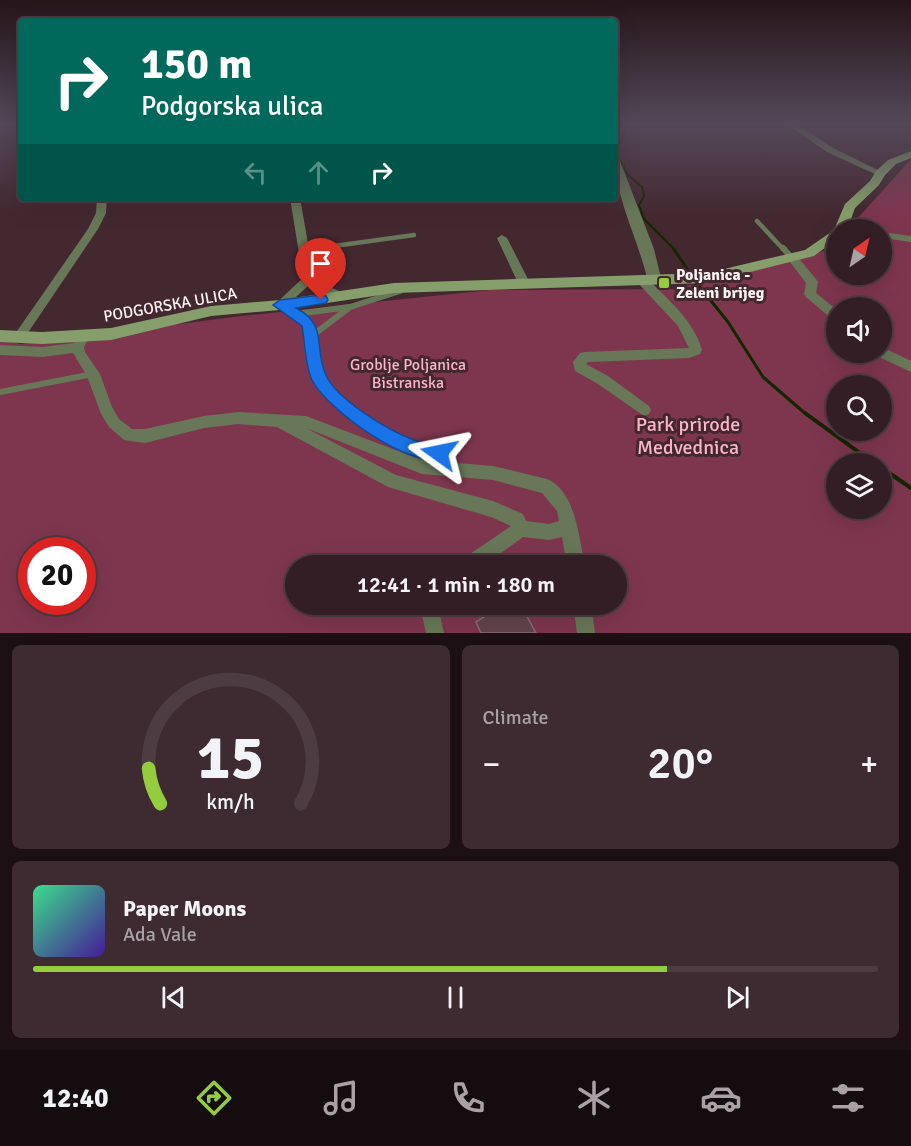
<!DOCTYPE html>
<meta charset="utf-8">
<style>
body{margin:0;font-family:Signika,sans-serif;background:#3d2b31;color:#f1f3f6;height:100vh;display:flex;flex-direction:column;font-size:22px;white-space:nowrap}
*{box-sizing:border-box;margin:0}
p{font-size:20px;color:#a8a2a6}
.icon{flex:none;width:33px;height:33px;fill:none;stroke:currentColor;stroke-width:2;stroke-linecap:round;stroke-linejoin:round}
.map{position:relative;height:633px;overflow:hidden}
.side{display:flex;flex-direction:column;gap:12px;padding:12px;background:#1c1014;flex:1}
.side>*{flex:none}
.top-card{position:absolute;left:18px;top:18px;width:600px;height:183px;border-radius:6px;box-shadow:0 6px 24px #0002,0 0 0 2px #4d3c41;background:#00695c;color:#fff;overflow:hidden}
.needle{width:39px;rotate:34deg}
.tools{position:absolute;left:826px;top:219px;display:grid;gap:12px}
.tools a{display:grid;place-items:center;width:66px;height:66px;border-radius:50%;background:#321e24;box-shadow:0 6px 24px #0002,0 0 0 2px #4d3c41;font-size:30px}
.speed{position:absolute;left:18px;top:537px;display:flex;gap:12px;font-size:30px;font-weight:700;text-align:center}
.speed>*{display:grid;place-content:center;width:78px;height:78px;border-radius:50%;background:#321e24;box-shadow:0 6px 24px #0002,0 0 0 2px #4d3c41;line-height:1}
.speed .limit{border:9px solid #d22;background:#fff;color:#111}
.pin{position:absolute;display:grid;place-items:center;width:51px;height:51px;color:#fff;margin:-62px -26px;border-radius:50% 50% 50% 0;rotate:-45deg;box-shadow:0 0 6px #0007}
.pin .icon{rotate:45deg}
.me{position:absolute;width:66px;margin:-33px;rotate:282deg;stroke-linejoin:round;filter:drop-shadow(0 0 4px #0008)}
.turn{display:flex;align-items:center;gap:21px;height:126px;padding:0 24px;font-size:27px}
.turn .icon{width:78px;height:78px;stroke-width:2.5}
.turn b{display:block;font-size:42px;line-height:51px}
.lanes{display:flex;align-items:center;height:57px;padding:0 24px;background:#0003;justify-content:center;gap:30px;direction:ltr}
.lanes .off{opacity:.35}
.big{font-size:45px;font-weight:600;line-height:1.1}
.side .tile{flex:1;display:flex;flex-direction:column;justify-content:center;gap:9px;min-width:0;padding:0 21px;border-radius:9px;background:#3d2b31}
.side .dial{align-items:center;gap:0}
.dial svg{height:156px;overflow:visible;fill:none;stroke:#4d3c41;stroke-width:7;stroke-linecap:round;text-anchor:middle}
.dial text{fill:#f1f3f6;stroke:none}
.song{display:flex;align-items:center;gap:18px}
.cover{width:72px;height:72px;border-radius:9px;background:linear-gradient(135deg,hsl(150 70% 55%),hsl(260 70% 35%))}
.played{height:6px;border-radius:3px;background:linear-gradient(90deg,#93cd3d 75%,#4d3c41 75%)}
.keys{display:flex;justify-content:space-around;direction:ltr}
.heat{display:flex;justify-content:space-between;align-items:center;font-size:33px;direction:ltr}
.side .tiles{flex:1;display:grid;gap:12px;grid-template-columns:1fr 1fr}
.tile:last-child{grid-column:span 2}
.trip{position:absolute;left:285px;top:555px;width:342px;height:60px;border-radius:30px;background:#321e24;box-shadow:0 6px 24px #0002,0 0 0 2px #4d3c41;font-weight:600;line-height:60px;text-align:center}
.tabs{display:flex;height:96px;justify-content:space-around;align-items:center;background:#140c0e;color:#a8a2a6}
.tabs .icon{width:42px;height:42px}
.tabs .selected{color:#93cd3d}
.tabs b{font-size:27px;color:#f1f3f6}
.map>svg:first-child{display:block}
.green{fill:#7e364f;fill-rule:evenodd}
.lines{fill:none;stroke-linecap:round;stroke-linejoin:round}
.stream-far2{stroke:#162600;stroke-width:2}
.stream-far1{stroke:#162600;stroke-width:3}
.stream{stroke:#162600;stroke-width:4}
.building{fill:#61444c;stroke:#896a72;stroke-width:1.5}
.service-far2{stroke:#677757;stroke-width:4.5}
.service-far1{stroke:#677757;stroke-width:6}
.service{stroke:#677757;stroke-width:8}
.minor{fill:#677757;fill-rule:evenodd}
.tertiary{fill:#677757;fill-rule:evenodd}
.secondary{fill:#859e6b;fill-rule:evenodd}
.route{fill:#1a73e8;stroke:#114b97;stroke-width:1.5}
.poi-dot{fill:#93cd3d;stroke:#432830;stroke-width:2}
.labels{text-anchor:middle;stroke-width:6;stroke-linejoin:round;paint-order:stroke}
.poi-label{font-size:16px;font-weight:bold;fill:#fdf2f4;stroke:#432830;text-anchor:start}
.street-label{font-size:16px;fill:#fdf2f4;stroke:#432830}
.park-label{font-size:16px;fill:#fbb4c8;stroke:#432830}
.near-park-label{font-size:20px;fill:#fbb4c8;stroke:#432830}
</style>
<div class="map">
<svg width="911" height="633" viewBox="0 0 911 633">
<rect width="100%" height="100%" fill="#432830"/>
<!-- green -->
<path class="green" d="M911 159V633H0V340L21 344 242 316 490 290 672 289 804 258 834 247 837 243V274H882V230L848 229ZM837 308H882V352H837ZM837 386H882V430H837ZM837 464H882V508H837ZM32 550H82V602H32ZM296 566H616V604H296Z"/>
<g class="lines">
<!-- stream-far2 -->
<polyline class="stream-far2" points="622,125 624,134 616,153 628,175 642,187 644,196 639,205 644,219 675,250"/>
<!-- stream-far1 -->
<g class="stream-far1">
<polyline points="673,248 692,276"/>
<polyline points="695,281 728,322 763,377 807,415"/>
</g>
<!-- stream -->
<g class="stream">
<polyline points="805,413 875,464"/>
<polyline points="882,468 911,488"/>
</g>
</g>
<!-- building -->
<polygon class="building" points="504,604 520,604 536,633 481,633 476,622"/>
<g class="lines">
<!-- service-far2 -->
<g class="service-far2">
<polyline points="757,221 784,250"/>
<polyline points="305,250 414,235"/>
</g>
<!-- service-far1 -->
<g class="service-far1">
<polyline points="783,248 791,257"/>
<polyline points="304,250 316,248"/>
<polyline points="280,305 304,320 313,335"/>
<polyline points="296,314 349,307"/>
<polyline points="0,392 93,374"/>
<polyline points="353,415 318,377 313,335 350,307 400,291"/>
</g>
<!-- service -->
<polyline class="service" points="350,413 412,448 439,453"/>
<!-- minor -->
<g class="minor">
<polygon points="788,125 798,125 833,148 884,173 880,176 877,175 827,152"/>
<polygon points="97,198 107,198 106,213 98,229 23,340 15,340 13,337 15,334 88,229 96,213"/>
<path d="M290 198H300L314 277 327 286 346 294 348 297 346 300C334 302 319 292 309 285L284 308 280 309 274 305 303 278Z"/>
<polygon points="843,222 862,228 863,230 846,230 839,227 839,223"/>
<polygon points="882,232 911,236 911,242 882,238"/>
<polygon points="502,235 507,238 530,283 528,286 520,286 518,283 497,238"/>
<polygon points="791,253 795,254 816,279 818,282 816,293 837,310 837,321 833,320 806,297 804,294 806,283 786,257"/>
<path d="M641 275 645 276C666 298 694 320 702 350L700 354 689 358 588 362 586 364 608 376 649 406 651 410 649 414 644 416 598 384 575 371 573 362 580 353 585 352 689 348 678 326 637 282 635 279Z"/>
<path d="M84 331 88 333 90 336 84 347 85 352 100 374 112 407 119 419 132 429H145L204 416 238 412 306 416 422 460 493 466 547 479C576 491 579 539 585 566H567L562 537 549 540 523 537 483 566H459L461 560 511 526 491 517 388 487 277 427 238 424 204 428 145 443 124 440 109 427 101 414 87 376 73 353 43 357 0 355V345L43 347 74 343 80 333ZM306 428 422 474 493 480 542 493 557 511 559 521 549 524 526 521 523 514 493 501 396 475Z"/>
<polygon points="882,347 911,361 911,372 877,356 876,352 882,352"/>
<polygon points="424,604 442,604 440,615 444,633 426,633 422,615"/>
<polygon points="573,604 591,604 595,633 577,633"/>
</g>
<!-- tertiary -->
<path class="tertiary" d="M615 158 620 161 654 249 661 278 659 281H649L647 278C638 239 615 197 615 158Z"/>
<!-- secondary -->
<polygon class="secondary" points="911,151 911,158 896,164 885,175 879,185 855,208 847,230 837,230 837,239 814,256 707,283 394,293 280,310 211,316 111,340 42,344 0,342 0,330 42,332 111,328 211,306 280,300 394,283 707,273 805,250 834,230 845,204 870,181 876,171 888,160"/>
</g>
<!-- sky -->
<linearGradient id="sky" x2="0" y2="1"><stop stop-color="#25161a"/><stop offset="0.58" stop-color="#554859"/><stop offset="1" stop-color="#554859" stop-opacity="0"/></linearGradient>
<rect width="911" height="214" fill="url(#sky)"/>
<!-- route -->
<path class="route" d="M321 295 326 296 328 300 326 303 296 308C329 325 313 348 326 375 336 399 389 431 414 440 424 444 435 443 445 447L447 453 445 458C412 471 327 410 312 380 305 365 305 342 302 326L273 305 280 300Z"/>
<!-- markers -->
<rect class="poi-dot" x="658" y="277" width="12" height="12" rx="3"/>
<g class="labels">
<!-- poi labels -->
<g class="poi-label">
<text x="676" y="280">Poljanica -<tspan x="676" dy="18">Zeleni brijeg</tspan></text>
</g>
<!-- street labels -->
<g class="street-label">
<text transform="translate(170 304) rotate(-10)" y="6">PODGORSKA ULICA</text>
</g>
<!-- park labels -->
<g class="park-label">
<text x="408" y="370">Groblje Poljanica<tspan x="408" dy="18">Bistranska</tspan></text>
</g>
<!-- near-park labels -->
<g class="near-park-label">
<text x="688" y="431">Park prirode<tspan x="688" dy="23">Medvednica</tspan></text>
</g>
</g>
</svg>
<div class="tools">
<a><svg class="needle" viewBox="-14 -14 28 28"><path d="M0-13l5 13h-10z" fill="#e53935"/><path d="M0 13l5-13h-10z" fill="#a8a2a6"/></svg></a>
<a><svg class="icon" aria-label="sound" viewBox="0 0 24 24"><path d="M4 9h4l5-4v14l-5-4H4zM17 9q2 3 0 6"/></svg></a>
<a><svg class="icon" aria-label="search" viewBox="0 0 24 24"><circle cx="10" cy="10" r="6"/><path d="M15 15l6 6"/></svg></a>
<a><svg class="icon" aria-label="layers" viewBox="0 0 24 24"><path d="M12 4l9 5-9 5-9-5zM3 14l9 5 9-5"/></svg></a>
</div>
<div class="speed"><div class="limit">20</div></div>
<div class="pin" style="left:321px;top:300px;background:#d93025"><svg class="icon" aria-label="arrive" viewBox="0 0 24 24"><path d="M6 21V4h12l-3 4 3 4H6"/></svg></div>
<svg class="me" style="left:439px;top:453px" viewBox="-20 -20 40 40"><path d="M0-17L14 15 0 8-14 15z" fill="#1a73e8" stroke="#fff" stroke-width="4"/></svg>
<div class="trip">12:41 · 1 min · 180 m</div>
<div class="top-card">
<div class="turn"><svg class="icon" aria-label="right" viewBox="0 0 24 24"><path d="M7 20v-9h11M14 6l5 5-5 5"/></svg><div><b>150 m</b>Podgorska ulica</div></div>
<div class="lanes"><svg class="icon off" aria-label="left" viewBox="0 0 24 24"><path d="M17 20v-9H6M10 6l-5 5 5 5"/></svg><svg class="icon off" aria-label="ahead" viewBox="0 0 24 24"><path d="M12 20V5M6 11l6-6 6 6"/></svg><svg class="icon" aria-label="right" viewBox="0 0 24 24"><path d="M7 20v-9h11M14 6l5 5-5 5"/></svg></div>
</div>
</div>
<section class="side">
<div class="tiles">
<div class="tile dial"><svg viewBox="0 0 100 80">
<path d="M14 69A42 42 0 1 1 86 69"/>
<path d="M14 69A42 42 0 0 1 8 51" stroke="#93cd3d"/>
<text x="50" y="56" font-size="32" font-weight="700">15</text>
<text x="50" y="72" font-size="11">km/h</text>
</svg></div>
<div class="tile"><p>Climate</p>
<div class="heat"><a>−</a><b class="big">20°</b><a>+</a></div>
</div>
<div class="tile">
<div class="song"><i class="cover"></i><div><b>Paper Moons</b><p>Ada Vale</p></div></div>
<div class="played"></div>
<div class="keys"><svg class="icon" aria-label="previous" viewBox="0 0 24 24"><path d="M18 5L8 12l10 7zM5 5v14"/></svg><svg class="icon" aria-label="pause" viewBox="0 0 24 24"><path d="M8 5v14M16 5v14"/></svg><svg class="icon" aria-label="next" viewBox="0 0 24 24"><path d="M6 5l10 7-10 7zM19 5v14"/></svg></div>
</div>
</div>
</section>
<nav class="tabs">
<b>12:40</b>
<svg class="icon selected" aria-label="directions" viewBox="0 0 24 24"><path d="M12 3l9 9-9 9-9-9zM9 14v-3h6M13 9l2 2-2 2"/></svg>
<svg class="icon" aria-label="music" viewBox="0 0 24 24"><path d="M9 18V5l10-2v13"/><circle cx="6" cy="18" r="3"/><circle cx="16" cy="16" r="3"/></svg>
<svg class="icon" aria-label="phone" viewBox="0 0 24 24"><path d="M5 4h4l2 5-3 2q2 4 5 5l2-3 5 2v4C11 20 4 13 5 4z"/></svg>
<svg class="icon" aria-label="climate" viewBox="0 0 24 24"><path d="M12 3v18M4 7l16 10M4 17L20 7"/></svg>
<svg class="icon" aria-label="car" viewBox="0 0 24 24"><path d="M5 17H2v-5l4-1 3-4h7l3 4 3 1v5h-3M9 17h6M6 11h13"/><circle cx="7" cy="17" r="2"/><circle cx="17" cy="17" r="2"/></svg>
<svg class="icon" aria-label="filters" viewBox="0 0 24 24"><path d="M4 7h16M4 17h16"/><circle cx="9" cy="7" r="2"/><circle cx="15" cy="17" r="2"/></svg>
</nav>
